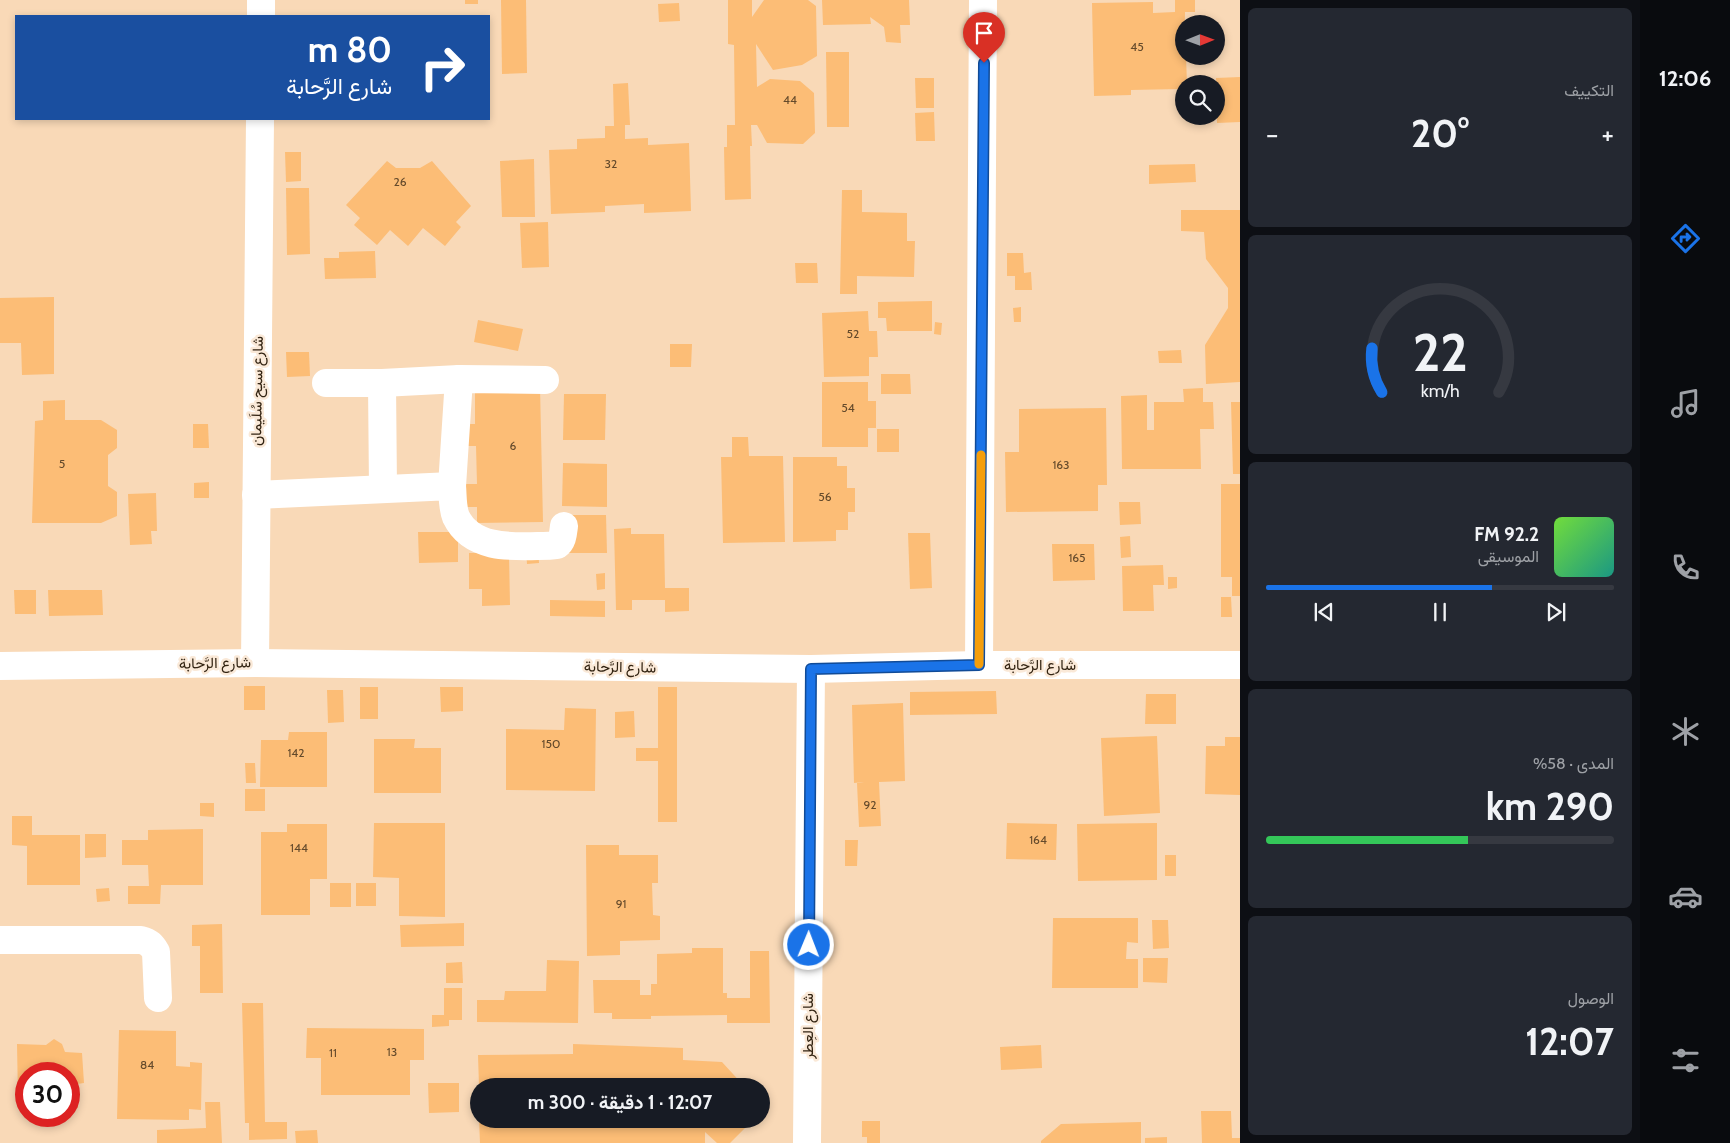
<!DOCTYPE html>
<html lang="ar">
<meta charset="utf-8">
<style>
body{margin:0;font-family:Cabin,Vazirmatn,sans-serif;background:#242831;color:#f1f3f6;direction:rtl;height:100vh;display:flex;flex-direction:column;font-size:19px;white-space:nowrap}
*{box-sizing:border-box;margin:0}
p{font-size:16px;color:#9ea1a6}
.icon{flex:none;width:28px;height:28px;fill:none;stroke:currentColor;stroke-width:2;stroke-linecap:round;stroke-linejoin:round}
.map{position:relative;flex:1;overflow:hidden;direction:ltr}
.details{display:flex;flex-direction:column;gap:8px;padding:8px;background:#0d0f14;width:400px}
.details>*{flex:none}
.top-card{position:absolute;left:15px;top:15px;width:475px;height:105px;border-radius:0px;box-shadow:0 2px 8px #0003;direction:rtl;background:#1a4fa0;color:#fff;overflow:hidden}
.needle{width:32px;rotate:89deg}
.buttons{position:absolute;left:1175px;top:15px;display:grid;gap:10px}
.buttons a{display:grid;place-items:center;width:50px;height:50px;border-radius:50%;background:#171b24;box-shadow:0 2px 8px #0003;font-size:25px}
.speed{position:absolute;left:15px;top:1062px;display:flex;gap:10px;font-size:25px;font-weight:700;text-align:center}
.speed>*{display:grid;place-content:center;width:65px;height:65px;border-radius:50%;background:#171b24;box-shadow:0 2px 8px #0003;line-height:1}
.speed .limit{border:8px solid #d22;background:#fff;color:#111}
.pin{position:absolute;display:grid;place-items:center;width:42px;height:42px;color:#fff;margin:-51px -21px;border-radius:50% 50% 50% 0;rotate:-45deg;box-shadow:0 0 5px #0007}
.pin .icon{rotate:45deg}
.me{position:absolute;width:55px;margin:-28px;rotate:1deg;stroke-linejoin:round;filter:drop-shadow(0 0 4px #0008)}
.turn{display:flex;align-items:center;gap:18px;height:105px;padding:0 15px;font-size:22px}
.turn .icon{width:65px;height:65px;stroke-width:2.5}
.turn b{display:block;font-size:35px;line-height:42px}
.big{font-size:38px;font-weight:700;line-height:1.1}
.details .card{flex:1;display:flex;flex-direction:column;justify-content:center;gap:8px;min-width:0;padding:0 18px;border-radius:8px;background:#242831}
.details .dial{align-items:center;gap:0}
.dial svg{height:130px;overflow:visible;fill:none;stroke:#363941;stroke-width:7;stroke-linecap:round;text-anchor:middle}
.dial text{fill:#f1f3f6;stroke:none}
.song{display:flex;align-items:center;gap:15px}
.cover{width:60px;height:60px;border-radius:8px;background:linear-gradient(135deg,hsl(100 70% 55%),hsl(170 70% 35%))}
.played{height:5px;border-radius:2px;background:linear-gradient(90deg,#1a73e8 65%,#363941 65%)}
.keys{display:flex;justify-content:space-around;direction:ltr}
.heat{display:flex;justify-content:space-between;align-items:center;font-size:28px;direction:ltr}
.charge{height:8px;border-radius:4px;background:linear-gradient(90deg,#34c759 58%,#363941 0)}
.trip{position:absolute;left:470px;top:1078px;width:300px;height:50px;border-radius:25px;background:#171b24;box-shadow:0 2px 8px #0003;font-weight:700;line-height:50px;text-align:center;direction:rtl}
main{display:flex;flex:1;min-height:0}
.tab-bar{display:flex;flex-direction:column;width:90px;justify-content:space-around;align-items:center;background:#090b0e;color:#9ea1a6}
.tab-bar .icon{width:35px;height:35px}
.tab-bar .on{color:#1a73e8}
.tab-bar b{font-size:22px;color:#f1f3f6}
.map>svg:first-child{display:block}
.building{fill:#fcbd76}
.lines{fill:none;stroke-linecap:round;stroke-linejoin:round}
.minor{stroke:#fff;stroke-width:28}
.route-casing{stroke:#114b97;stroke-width:12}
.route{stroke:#1a73e8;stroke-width:9}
.slow{stroke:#f59e0b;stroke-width:9}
.labels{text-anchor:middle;stroke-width:5;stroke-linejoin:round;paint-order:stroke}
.number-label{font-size:12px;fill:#644a2b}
.street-label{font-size:15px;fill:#322312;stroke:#fae9d8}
</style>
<main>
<nav class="tab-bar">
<b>12:06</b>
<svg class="icon on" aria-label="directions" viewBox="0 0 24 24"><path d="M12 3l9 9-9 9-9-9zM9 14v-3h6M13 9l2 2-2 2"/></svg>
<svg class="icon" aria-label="music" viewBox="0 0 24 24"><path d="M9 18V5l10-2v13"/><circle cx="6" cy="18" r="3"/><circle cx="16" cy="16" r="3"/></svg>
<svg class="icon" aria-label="phone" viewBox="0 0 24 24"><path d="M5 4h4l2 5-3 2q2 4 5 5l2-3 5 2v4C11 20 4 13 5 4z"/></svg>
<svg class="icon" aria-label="climate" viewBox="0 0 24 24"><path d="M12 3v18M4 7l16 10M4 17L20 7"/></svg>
<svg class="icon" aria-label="car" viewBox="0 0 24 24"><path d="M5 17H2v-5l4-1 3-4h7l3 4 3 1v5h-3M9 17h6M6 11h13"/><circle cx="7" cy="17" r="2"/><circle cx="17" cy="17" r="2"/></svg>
<svg class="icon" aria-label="filters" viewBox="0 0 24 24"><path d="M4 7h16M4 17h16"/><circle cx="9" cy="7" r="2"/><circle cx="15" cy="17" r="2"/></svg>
</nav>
<section class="details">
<div class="card"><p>التكييف</p>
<div class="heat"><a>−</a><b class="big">20°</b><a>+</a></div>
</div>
<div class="card dial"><svg viewBox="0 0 100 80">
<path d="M14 69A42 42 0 1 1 86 69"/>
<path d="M14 69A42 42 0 0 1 8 42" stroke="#1a73e8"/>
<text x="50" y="56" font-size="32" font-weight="700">22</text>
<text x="50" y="72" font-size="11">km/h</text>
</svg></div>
<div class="card">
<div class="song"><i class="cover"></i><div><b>92.2 FM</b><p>الموسيقى</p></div></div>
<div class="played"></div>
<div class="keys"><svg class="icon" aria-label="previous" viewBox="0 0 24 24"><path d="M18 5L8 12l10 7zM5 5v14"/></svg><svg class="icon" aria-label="pause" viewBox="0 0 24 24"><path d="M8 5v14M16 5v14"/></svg><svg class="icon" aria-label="next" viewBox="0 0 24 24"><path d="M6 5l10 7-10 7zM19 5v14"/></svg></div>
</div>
<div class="card"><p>المدى · 58%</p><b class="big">290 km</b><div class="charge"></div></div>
<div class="card"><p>الوصول</p><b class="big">12:07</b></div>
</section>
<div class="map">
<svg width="1240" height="1143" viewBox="0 0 1240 1143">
<rect width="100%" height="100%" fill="#f9d9b7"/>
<!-- building -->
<g class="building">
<rect x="465" y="0" width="13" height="4"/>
<polygon points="501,0 526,0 527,73 502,74"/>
<polygon points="728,0 752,0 752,17 764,0 808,0 816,6 817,56 802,65 773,70 756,44 757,87 770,79 800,81 814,93 815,133 803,144 767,143 757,125 751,125 752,146 750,146 751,199 725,200 724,147 727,147 727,125 735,125 734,45 728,44"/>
<polygon points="822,0 909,0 910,25 900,25 901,43 886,42 884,27 870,17 871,24 823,25"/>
<polygon points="1175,0 1195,0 1195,12 1185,12 1184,56 1186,56 1187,84 1184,84 1184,103 1180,103 1180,89 1131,90 1131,95 1094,96 1092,3 1153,2 1153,13 1175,12"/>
<polygon points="679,3 680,21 659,22 658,4"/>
<polygon points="826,52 849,52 849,127 827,127"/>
<polygon points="1240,77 1240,122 1217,123 1216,78"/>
<polygon points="915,78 934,78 934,108 916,108"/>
<polygon points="628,83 630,125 625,125 625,139 648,138 648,145 689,143 691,211 644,213 644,204 605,206 605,212 551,214 549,150 577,149 577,139 605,138 605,126 614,126 613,84"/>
<polygon points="934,112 935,141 916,141 915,113"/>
<polygon points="285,152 301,152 301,181 286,182"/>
<polygon points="534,159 535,217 502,217 500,161"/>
<polygon points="387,161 396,168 420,168 432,161 471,206 456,222 461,227 445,246 423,228 408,246 390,230 377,245 354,225 360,218 346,205"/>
<polygon points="1195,164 1196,182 1149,184 1149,165"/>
<polygon points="286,188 309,188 310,254 287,255"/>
<polygon points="842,190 862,190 862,212 907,213 907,241 915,241 914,277 857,276 857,294 840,294"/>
<polygon points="1181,210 1240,210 1240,382 1206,384 1205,345 1228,308 1228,288 1206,259 1204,232 1181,231"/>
<polygon points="548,222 549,267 522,268 520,223"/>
<polygon points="375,251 376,278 325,279 324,258 339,258 339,252"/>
<polygon points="1007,253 1023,253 1024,273 1031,272 1032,290 1015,290 1015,276 1007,276"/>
<polygon points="795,263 817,263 818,283 796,283"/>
<polygon points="54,297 54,374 22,375 21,343 0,343 0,298"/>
<polygon points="932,301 932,331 887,331 886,318 878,318 878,302"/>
<polygon points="1021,307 1021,322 1014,322 1013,308"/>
<polygon points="868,311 869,331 877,331 878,357 869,357 869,376 824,377 822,313"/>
<polygon points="478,320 523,329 518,351 474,342"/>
<polygon points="935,322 942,323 941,335 934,334"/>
<polygon points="670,344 692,344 691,367 670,367"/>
<polygon points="1181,350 1182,363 1159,363 1158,351"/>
<polygon points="286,352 309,352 310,376 287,377"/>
<polygon points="881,374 910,374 911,394 881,394"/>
<polygon points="822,382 868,382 868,401 876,401 876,428 868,428 868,447 822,447"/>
<polygon points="540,387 543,522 477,523 477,507 463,507 463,484 477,484 476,446 462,446 462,424 475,424 475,388"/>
<polygon points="1203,388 1203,402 1213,402 1214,429 1200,429 1201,469 1122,469 1121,396 1147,395 1147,430 1154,430 1154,402 1184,402 1183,389"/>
<polygon points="564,394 606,394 605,440 563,440"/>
<polygon points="65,400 65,420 101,420 117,430 117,448 108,455 108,486 117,492 117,516 101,523 32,523 35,421 43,420 43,401"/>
<polygon points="1231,402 1240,402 1240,474 1233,474"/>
<polygon points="1106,408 1107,485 1098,485 1098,511 1006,512 1005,452 1019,452 1019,409"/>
<polygon points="193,424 208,424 209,448 193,448"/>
<rect x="877" y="429" width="22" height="23"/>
<polygon points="732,437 748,437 749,456 783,456 785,542 723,543 721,457 732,457"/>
<polygon points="793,457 837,457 837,466 847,466 847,488 855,488 855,512 848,512 848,530 836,530 836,541 793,542"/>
<polygon points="563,463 607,464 607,507 562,506"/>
<polygon points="209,482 209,498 194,498 194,483"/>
<polygon points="1221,484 1240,484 1240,596 1232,596 1232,577 1221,577"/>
<polygon points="156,493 157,531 151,531 152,544 130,545 128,494"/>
<polygon points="1119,502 1140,502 1141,524 1120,525"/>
<polygon points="568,515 606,515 607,553 569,553"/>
<polygon points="631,528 631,534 664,534 665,588 689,588 689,611 665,612 665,600 632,600 632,610 616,610 614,529"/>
<polygon points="418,532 458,532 458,562 419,563"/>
<polygon points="908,533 930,533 932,588 910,589"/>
<polygon points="1130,536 1131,557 1121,558 1120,537"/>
<polygon points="1052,544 1094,544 1095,580 1053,581"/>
<polygon points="538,549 539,563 527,564 526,550"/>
<polygon points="469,553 509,553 510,605 482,606 482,589 469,589"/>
<polygon points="1163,565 1164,585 1153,585 1154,611 1123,611 1122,566"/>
<polygon points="605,573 605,589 597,590 596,574"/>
<polygon points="1168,577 1177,577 1177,588 1168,589"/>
<polygon points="14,590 36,590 36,614 15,614"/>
<polygon points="48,590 102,590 103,615 49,616"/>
<polygon points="1221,597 1231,597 1232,617 1221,617"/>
<polygon points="550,600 605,601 605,617 550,616"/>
<rect x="244" y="686" width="21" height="24"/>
<rect x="360" y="687" width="18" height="32"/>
<polygon points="440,687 463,687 463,711 441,712"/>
<polygon points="658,687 677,687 677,822 658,822 658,761 636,761 636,748 658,748"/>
<polygon points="327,690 343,690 344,722 328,723"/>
<polygon points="996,691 997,714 910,715 910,692"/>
<polygon points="1146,694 1176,694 1176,724 1145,724"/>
<polygon points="903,703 905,781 879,782 881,826 859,827 857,783 864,782 854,783 852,705"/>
<polygon points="565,708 596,709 595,791 506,790 506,729 564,730"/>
<polygon points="634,711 635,737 615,738 615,712"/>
<polygon points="289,732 327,732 327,787 260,787 261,740 288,740"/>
<polygon points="1157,736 1160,813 1104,816 1101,738"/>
<polygon points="1225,737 1240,737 1240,795 1205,794 1206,746 1225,746"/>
<polygon points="374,739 415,739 414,748 441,748 441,793 374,793"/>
<polygon points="245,763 255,763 256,783 246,783"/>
<rect x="245" y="789" width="20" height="22"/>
<polygon points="200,803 214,803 214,817 200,816"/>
<polygon points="12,816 32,816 32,835 80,835 80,885 27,885 27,846 12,845"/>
<polygon points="374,823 445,823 445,917 399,916 399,878 373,877"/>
<polygon points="1007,823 1057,824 1056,860 1006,859"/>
<polygon points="1157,823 1157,880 1078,881 1077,824"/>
<polygon points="287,824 327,824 327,879 310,879 310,915 261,915 261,832 287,832"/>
<polygon points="203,829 203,885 161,885 160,904 128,904 128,886 149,886 148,865 122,865 122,840 148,840 148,830"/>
<polygon points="85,834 106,834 106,857 85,858"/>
<polygon points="845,840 858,840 857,866 845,866"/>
<polygon points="586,845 619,845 619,855 658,855 658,883 652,883 653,915 660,916 660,940 620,941 620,955 587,956"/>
<rect x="1165" y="855" width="11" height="21"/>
<rect x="330" y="883" width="21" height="24"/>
<rect x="356" y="883" width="20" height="23"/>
<polygon points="109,888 110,901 97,902 96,889"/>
<polygon points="1053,918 1138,918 1138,943 1127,942 1126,959 1138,959 1138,988 1052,988"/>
<polygon points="1152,920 1168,920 1169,948 1153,949"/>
<polygon points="464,923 464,946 401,947 400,925"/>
<polygon points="222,924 223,993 200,993 200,946 192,946 192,925"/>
<polygon points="692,948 723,948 723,993 727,993 727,998 750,998 750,951 769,951 770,1023 727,1023 727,1015 651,1016 651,1019 612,1019 612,1013 594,1013 593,980 640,980 640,995 651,995 651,984 657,984 657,954 692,953"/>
<polygon points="1143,958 1168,958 1167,983 1143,982"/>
<polygon points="547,960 579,961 578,1023 477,1022 477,1000 504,1000 505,991 546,991"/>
<polygon points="462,962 463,983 446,983 446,963"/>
<polygon points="444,988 462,988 462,1020 449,1020 449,1026 432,1027 432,1015 444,1015"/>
<polygon points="242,1003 263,1003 265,1122 287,1122 287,1139 249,1140 249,1123 245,1123"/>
<polygon points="307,1028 424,1029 424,1060 410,1060 410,1095 321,1095 321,1058 306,1058"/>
<polygon points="119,1030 176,1031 176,1066 190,1067 190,1062 202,1063 201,1110 189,1109 189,1120 117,1119"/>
<polygon points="54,1039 62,1044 65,1052 82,1053 84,1083 77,1084 78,1108 69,1109 69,1074 26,1074 26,1099 18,1099 17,1044 46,1045"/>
<polygon points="573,1044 683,1048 683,1060 722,1062 744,1086 479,1086 478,1055 573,1054"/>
<polygon points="1041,1045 1042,1068 1001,1070 1000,1047"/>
<polygon points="428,1083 459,1083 459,1112 429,1113"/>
<polygon points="205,1102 220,1102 222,1143 157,1143 157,1130 206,1128"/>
<polygon points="1201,1111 1231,1111 1232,1138 1240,1138 1240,1143 1202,1143"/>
<polygon points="479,1119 737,1119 736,1121 745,1128 730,1143 717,1143 705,1132 705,1143 480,1143"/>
<polygon points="862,1121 880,1121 880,1143 867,1143 867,1137 862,1137"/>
<polygon points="1141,1122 1141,1143 1041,1143 1041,1141 1061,1124"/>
<polygon points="317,1130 318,1143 296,1143 295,1131"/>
<polygon points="1167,1137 1167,1143 1145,1143 1145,1138"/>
</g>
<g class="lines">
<!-- minor -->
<g class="minor">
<polyline points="261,16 261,0"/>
<polyline points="326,383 382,383 459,379"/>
<polyline points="382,383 383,489"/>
<polyline points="452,486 459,379 545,380"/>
<path d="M256 495 452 486C453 496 452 507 456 517 471 548 509 547 538 546 544 546 551 546 557 545 563 541 563 533 564 526"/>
<polyline points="255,663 260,119"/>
<polyline points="979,665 983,0"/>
<polyline points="0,666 255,663 811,669 979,665 1240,665"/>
<path d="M0 940H141C149 942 152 945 156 952L158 998"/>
<polyline points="807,1143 811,669"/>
</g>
</g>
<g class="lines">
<defs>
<polyline id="route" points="809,945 811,669 979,665 984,63"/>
</defs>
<!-- route casing -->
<use href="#route" class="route-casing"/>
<!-- route -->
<use href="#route" class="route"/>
<!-- slow -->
<polyline class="slow" points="979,664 981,455"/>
</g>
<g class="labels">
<!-- number labels -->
<g class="number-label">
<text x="1137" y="51">45</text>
<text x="790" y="104">44</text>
<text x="611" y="168">32</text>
<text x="400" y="186">26</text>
<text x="853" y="338">52</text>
<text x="848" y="412">54</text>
<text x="513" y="450">6</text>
<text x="62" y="468">5</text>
<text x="1061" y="469">163</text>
<text x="825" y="501">56</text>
<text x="1077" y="562">165</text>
<text x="551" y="748">150</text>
<text x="296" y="757">142</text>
<text x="870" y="809">92</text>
<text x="1038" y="844">164</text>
<text x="299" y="852">144</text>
<text x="621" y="908">91</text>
<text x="392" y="1056">13</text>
<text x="333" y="1057">11</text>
<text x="147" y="1069">84</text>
</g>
<!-- street labels -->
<g class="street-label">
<text transform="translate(257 391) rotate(-89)" y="5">شارع سيح سُلَيمان</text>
<text transform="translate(215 663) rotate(-1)" y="5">شارع الرَّحابة</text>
<text x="1040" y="670">شارع الرَّحابة</text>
<text transform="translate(620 667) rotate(1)" y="5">شارع الرَّحابة</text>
<text transform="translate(808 1026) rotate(-90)" y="5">شارع العِطر</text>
</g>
</g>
</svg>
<div class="buttons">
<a><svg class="needle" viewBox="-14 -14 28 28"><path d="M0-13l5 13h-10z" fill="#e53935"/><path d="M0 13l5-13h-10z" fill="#9ea1a6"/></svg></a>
<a><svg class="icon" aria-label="search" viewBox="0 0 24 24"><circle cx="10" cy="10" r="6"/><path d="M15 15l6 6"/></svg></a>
</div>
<div class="speed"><div class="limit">30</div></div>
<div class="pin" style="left:984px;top:63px;background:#d93025"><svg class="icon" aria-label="arrive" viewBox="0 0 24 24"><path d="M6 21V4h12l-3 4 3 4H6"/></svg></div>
<svg class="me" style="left:809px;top:945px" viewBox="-20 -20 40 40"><circle r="17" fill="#1a73e8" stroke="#fff" stroke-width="3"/><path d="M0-11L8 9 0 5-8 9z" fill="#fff"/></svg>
<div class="trip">12:07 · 1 دقيقة · 300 m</div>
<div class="top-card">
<div class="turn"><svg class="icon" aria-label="right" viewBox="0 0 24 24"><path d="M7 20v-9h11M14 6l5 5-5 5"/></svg><div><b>80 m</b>شارع الرَّحابة</div></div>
</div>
</div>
</main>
